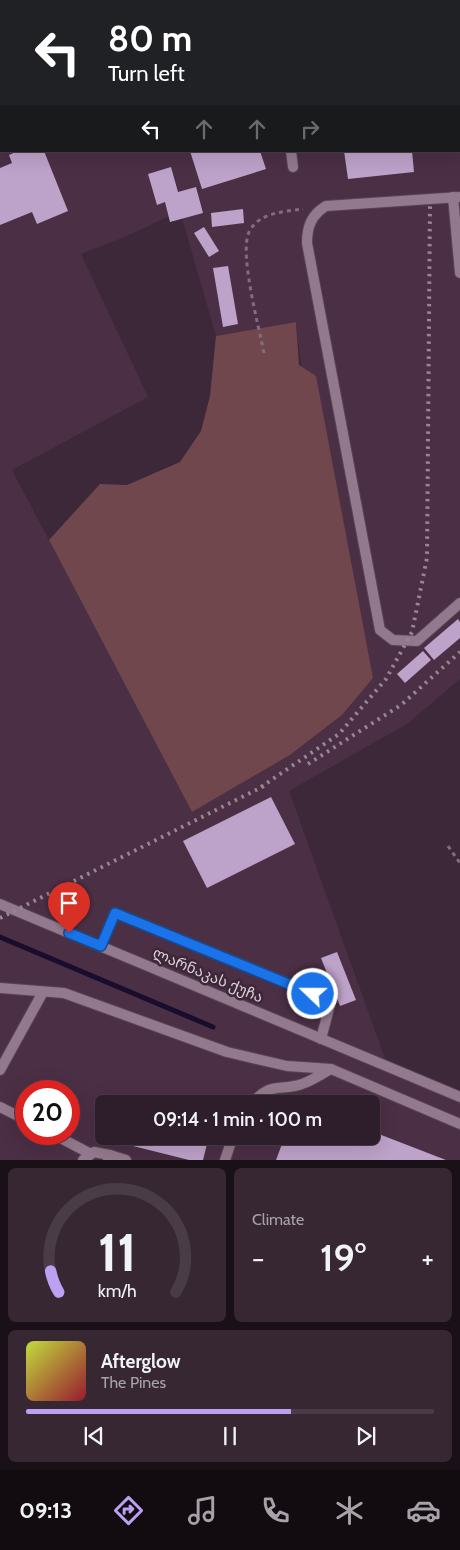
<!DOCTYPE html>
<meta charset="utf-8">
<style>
body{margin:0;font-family:Cabin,"Noto Sans Georgian",sans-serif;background:#362733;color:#f1f3f6;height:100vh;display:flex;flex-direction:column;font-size:19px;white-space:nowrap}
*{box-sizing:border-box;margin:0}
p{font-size:16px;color:#a7a2a9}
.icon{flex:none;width:28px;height:28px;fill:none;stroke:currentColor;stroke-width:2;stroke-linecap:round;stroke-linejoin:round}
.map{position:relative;height:1160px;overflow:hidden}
.panel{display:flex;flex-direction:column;gap:8px;padding:8px;background:#191018;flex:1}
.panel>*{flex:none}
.banner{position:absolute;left:0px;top:0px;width:460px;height:152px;box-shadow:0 5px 20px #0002,0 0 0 1px #493c47;background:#202124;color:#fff;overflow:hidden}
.speed{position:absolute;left:15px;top:1080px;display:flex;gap:10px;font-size:25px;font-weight:700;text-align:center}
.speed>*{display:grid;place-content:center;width:65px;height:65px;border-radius:50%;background:#2e1e2b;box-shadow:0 5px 20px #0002,0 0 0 1px #493c47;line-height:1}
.speed .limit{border:8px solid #d22;background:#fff;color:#111}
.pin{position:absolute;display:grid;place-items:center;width:42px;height:42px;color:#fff;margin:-51px -21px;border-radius:50% 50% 50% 0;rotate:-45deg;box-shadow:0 0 5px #0007}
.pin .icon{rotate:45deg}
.me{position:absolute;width:55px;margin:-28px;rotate:292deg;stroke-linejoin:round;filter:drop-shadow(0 0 4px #0008)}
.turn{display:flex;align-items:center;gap:18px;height:105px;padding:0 25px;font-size:22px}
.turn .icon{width:65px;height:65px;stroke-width:2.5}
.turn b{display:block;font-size:35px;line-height:42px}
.lanes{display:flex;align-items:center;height:48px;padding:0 25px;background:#0003;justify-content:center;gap:25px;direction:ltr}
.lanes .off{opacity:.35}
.big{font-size:38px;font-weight:600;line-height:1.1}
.panel .widget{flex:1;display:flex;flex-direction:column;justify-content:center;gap:8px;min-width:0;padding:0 18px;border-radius:8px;background:#362733}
.panel .dial{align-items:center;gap:0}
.dial svg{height:130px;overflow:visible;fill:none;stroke:#493c47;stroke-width:7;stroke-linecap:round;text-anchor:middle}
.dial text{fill:#f1f3f6;stroke:none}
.song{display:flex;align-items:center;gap:15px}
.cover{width:60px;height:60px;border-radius:8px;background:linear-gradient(135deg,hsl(70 70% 55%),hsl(350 70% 35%))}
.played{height:5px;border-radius:2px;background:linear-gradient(90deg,#bca0f2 65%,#493c47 65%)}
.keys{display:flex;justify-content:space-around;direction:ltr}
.heat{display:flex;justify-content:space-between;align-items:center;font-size:28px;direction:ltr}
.panel .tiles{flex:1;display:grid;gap:8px;grid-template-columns:1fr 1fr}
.widget:last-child{grid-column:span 2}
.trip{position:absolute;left:95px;top:1095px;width:285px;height:50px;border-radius:8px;background:#2e1e2b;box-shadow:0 5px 20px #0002,0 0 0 1px #493c47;font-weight:600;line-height:50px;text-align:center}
.tab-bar{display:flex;height:80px;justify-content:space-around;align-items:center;background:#120c11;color:#a7a2a9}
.tab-bar .icon{width:35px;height:35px}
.tab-bar .on{color:#bca0f2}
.tab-bar b{font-size:22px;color:#f1f3f6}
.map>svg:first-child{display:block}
.built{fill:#4b2f45;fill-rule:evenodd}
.green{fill:#70474c}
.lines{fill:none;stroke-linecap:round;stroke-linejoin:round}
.stream{stroke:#180d2c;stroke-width:5}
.building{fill:#bda2c9}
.lane-casing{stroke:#574554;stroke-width:12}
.secondary-casing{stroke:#574554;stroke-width:15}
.path{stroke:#806e7d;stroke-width:3;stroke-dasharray:4 4;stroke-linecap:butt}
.lane{stroke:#93798d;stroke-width:10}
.secondary{stroke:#93798d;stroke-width:12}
.rail{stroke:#978693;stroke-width:4;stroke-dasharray:2.5 5;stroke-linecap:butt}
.route-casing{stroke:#114b97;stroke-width:12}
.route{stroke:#1a73e8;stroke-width:9}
.labels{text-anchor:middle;stroke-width:5;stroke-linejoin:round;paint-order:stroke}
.street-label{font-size:15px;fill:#dcced9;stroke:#3d2839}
</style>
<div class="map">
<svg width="460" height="1160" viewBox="0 0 460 1160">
<rect width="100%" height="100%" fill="#3d2839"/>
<!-- built -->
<path class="built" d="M89 0H460V679L407 724 289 791 388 1067 460 1097V1160H0V39L1 151H459V1H86ZM180 211 216 336 296 322 342 715 290 755 192 812 12 470 148 397 81 254 127 236ZM26 1091H69V1134H26ZM104 1104H371V1136H104Z"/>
<!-- green -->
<polygon class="green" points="296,322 299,365 316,376 373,678 342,715 290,755 192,812 49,540 100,484 127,485 180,462 201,431 210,396 216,336"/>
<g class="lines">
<!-- stream -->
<polyline class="stream" points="0,937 213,1027"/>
</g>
<!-- building -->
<g class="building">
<polygon points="18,151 44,151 68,211 37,224 32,212 0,225 0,168 12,163 9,155"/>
<polygon points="190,151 260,151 266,169 202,189"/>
<polygon points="344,151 412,151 414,172 348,179"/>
<polygon points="171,167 178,192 196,187 203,213 170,222 165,202 157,205 148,174"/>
<polygon points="243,209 244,223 212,227 211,213"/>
<polygon points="204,227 219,251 209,257 194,233"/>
<polygon points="228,266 238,324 223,327 213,268"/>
<polygon points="458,619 460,622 460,638 434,660 424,648"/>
<polygon points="423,651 431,660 405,683 397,674"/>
<polygon points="271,797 295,844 207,888 183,841"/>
<polygon points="337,952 356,1000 340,1006 321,958"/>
<polygon points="371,1131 446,1160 276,1160 285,1136 371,1136"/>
<polygon points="103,1132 104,1136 209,1136 203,1160 189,1160 101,1138"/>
</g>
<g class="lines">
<defs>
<g id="lane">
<polyline points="247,0 248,1"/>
<polyline points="439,0 440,1"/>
<polyline points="198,1 201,0"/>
<polyline points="307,1 314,0"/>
<polyline points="459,8 460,8"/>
<polyline points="0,85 1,84"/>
<polyline points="459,138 460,139"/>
<polyline points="291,151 293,167"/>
<polyline points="453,197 460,273"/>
<path d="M460 197 326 206C311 215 307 227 307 243L380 630 393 640 417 641 460 603"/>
<polyline points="0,904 460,1097"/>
<polyline points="101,946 115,913 331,1001 321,1039"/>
<polyline points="0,988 64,993 227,1052 287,1066 331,1069 460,1124"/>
<polyline points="0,1070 43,992"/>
<path d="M251 1104C273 1080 279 1092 302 1084 312 1081 321 1074 331 1069"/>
<polyline points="0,1107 26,1120"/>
<polyline points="53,1134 89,1153"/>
<polyline points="83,1160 94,1152 110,1155"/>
<polyline points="108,1160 110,1155 126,1160"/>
<polyline points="225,1160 233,1136"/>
</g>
<g id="secondary">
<polyline points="86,1 89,0"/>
<polyline points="0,39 1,38"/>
</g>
</defs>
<!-- lane casing -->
<use href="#lane" class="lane-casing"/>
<!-- secondary casing -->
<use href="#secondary" class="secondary-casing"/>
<!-- path -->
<g class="path">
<path d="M264 353C259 327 239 254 249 232 258 213 285 211 303 209"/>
<polyline points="448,846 460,863"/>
</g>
<!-- lane -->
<use href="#lane" class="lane"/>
<!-- secondary -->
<use href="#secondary" class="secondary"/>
<!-- rail -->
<g class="rail">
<polyline points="308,764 401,705 460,652"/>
<polyline points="261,787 339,734 386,679 412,632 427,558 430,201"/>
<polyline points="0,918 266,785"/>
</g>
</g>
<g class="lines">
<defs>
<polyline id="route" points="69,933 101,946 115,913 313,994"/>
</defs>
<!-- route casing -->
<use href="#route" class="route-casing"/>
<!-- route -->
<use href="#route" class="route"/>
</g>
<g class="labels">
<!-- street labels -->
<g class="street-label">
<text transform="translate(208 975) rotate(23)" y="5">ლარნაკას ქუჩა</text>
</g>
</g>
</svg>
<div class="speed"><div class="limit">20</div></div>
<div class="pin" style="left:69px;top:933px;background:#d93025"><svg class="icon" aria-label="arrive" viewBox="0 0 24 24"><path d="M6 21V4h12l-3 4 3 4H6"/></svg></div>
<svg class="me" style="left:313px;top:994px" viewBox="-20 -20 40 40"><circle r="17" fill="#1a73e8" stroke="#fff" stroke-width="3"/><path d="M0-11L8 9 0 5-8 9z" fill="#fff"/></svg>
<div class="trip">09:14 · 1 min · 100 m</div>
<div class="banner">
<div class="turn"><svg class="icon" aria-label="left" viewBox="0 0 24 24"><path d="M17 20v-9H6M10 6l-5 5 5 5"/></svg><div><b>80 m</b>Turn left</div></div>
<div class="lanes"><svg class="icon" aria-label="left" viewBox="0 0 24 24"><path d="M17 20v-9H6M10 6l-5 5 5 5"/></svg><svg class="icon off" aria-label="ahead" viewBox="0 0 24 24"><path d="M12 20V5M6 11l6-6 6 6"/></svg><svg class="icon off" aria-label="ahead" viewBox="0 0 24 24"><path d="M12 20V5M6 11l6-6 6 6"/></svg><svg class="icon off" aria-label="right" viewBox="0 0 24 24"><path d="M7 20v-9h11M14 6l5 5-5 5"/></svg></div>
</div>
</div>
<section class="panel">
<div class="tiles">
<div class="widget dial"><svg viewBox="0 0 100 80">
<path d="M14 69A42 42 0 1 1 86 69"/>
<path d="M14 69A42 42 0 0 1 9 56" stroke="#bca0f2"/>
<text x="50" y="56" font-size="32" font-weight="700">11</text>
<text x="50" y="72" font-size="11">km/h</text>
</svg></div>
<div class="widget"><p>Climate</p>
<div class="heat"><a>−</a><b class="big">19°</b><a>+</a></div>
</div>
<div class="widget">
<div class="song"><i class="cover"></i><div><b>Afterglow</b><p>The Pines</p></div></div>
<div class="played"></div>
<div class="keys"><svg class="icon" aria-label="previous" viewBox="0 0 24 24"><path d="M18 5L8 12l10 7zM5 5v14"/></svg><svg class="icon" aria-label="pause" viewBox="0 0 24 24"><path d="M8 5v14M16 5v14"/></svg><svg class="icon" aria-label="next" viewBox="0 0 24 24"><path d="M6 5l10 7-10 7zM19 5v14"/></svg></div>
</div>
</div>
</section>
<nav class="tab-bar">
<b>09:13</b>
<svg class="icon on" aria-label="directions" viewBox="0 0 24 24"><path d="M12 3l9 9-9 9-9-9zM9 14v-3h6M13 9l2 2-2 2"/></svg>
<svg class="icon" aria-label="music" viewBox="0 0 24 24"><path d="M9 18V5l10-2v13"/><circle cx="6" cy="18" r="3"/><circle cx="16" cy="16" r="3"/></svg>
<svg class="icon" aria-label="phone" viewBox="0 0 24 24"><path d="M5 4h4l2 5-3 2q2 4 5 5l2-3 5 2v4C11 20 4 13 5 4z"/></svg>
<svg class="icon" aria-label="climate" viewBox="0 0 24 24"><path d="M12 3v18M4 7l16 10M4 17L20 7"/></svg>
<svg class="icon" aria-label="car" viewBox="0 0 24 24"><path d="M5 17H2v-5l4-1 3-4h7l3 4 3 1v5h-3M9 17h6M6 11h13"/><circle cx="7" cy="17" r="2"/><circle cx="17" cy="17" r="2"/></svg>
</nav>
